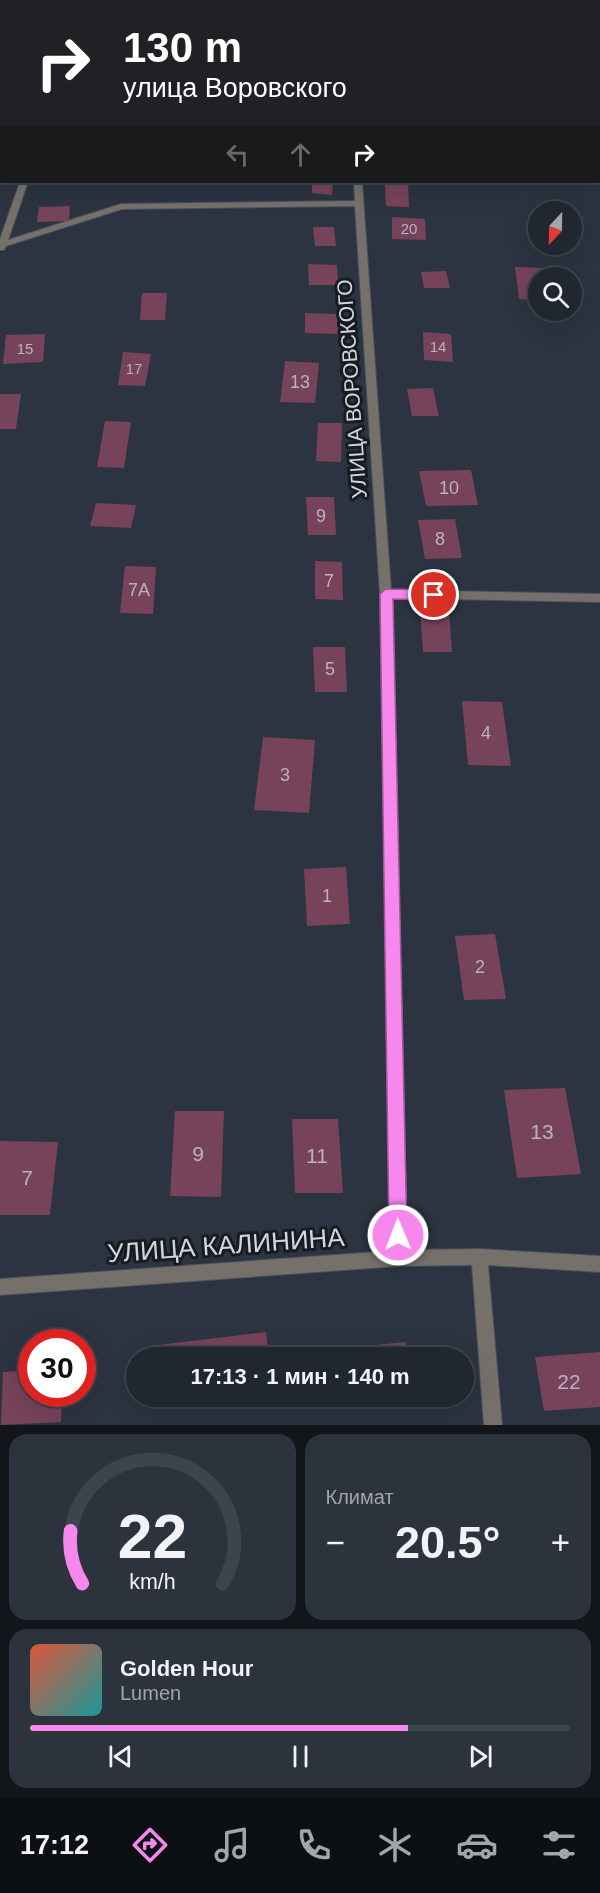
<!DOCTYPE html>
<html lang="ru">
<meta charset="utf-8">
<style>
body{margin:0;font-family:Helvetica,sans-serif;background:#2d333c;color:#f1f3f6;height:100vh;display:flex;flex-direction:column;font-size:22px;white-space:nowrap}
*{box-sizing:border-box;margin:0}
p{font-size:20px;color:#a2a5ab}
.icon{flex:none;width:33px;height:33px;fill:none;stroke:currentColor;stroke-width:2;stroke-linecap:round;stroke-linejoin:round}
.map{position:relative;height:1425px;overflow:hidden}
.details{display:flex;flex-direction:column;gap:9px;padding:9px;background:#12151a;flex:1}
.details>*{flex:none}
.hud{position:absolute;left:0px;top:0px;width:600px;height:183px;box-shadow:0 6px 24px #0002,0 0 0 2px #3d444c;background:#202124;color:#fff;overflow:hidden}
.needle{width:39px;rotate:202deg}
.tools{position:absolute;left:528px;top:201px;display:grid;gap:12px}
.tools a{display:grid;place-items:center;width:54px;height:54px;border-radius:50%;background:#202730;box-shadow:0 6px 24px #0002,0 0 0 2px #3d444c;font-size:30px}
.speed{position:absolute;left:18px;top:1329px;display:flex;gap:12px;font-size:30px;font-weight:700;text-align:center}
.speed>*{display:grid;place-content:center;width:78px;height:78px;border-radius:50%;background:#202730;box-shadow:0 6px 24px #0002,0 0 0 2px #3d444c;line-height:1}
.speed .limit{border:9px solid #d22;background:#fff;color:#111}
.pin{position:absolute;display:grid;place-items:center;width:51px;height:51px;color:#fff;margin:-26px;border:3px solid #fff;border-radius:50%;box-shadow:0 2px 6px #0007}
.me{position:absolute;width:66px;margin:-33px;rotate:359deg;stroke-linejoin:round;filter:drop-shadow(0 0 4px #0008)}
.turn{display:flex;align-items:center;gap:21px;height:126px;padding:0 24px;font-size:27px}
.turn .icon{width:78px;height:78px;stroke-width:2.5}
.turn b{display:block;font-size:42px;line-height:51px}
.lanes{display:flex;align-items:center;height:57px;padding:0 24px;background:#0003;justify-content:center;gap:30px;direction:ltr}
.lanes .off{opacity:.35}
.big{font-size:45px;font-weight:700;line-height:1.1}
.details .card{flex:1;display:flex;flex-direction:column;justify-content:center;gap:9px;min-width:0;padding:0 21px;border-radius:18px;background:#2d333c}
.details .dial{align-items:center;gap:0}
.dial svg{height:156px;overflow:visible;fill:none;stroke:#3d444c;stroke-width:7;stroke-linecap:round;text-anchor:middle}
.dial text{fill:#f1f3f6;stroke:none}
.song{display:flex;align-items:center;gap:18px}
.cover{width:72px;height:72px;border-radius:9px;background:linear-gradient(135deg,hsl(10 70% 55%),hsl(180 70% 35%))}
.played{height:6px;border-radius:3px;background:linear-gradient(90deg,#f688ed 70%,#3d444c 70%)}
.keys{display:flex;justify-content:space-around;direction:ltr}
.heat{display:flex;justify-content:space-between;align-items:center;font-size:33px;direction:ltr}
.details .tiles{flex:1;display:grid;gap:9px;grid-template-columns:1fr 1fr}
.card:last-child{grid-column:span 2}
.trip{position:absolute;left:126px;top:1347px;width:348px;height:60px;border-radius:30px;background:#202730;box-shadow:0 6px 24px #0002,0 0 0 2px #3d444c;font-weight:700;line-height:60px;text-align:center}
.menu{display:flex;height:96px;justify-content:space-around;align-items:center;background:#0d1013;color:#a2a5ab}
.menu .icon{width:42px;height:42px}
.menu .current{color:#f688ed}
.menu b{font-size:27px;color:#f1f3f6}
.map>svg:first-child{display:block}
.building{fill:#77435a}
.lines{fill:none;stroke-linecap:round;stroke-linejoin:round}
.minor-casing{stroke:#49515d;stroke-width:2}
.minor{fill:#76706b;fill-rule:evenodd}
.route{fill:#f688ed;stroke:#a0589a;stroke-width:1.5}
.labels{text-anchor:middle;stroke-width:6;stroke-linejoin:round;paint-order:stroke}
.far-number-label{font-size:15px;fill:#bab2be}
.number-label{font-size:18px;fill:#bab2be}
.street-label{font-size:21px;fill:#d1d7df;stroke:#181c21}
.near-number-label{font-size:21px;fill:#bab2be}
.near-street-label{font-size:26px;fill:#d1d7df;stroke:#181c21}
</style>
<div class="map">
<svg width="600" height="1425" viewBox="0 0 600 1425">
<rect width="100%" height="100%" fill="#2b3440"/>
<!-- building -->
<g class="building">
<polygon points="312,182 333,182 332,195 312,193"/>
<polygon points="385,184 408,184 409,207 386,206"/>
<polygon points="70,206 69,221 37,222 39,207"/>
<polygon points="392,217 425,219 426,240 392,239"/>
<polygon points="313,227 334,227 336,246 315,246"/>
<polygon points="308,264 337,265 338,285 309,285"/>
<polygon points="515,267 544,268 546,278 538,278 538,300 519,299"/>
<polygon points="446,271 450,288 424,288 421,272"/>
<polygon points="142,293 167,293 165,320 140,320"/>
<polygon points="305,313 337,314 338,334 305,333"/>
<polygon points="423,332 451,334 453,362 424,360"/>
<polygon points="45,334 43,362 3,364 6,335"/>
<polygon points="123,352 151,354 145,386 118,385"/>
<polygon points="285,361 319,363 315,403 280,402"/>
<polygon points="433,388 439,416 412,416 407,389"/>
<polygon points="0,394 21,394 16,429 0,429"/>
<polygon points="105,421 131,422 124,468 97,467"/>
<polygon points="318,423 342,423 341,462 316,461"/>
<polygon points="471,470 478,505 426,506 419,471"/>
<polygon points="306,497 334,497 336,535 308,535"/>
<polygon points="96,503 136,505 131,528 90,526"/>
<polygon points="455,519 462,558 425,559 418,520"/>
<polygon points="315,561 342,562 343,600 315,599"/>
<polygon points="125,566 156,567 153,614 120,613"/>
<polygon points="420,609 449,610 452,652 423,652"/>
<polygon points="313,647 345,647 347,692 315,692"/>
<polygon points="462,701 502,702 511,766 468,765"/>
<polygon points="263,737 315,740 309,813 254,810"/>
<polygon points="346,867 350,924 307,926 304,869"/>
<polygon points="495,934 506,999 464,1000 455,936"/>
<polygon points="565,1088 581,1174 517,1178 504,1090"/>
<polygon points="175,1111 224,1111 221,1197 170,1196"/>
<polygon points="292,1119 338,1119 343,1193 295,1193"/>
<polygon points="0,1141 58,1142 50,1215 0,1215"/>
<polygon points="266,1332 269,1358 158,1358 158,1345"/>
<polygon points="406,1342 408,1358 325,1358 324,1350"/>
<polygon points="600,1352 600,1407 544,1411 535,1357"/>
<polygon points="32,1370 32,1394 62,1394 61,1422 1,1425 3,1372"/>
<polygon points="160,1396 195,1396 195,1398 161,1402"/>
<polygon points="329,1396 414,1396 415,1400 330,1408"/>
</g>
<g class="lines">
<defs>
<g id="minor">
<polygon points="132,0 139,0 131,2"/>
<polygon points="219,0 227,0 229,2 220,2"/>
<polygon points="410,0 416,0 409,2"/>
<rect x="598" y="107" width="2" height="5"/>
<polygon points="20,182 28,182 8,240 121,204 355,201 354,182 362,182 391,590 600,594 600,602 392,598 407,1250 479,1249 600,1256 600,1272 488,1265 502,1425 484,1425 472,1265 399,1266 0,1295 0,1279 391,1251 380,594 355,206 122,209 6,246 4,250 0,250 0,239"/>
</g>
</defs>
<!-- minor casing -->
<use href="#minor" class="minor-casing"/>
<!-- minor -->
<use href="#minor" class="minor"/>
</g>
<!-- route -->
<polygon class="route" points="386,589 434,590 440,595 434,600 393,599 407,1235 405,1241 398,1244 392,1241 389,1235 380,594"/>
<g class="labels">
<!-- far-number labels -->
<g class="far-number-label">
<text x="409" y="234">20</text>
<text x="438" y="352">14</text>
<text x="25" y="354">15</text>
<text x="134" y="374">17</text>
</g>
<!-- number labels -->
<g class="number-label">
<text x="300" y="388">13</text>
<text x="449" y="494">10</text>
<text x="321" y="522">9</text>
<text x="440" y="545">8</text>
<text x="329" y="587">7</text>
<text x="139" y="596">7А</text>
<text x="330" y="675">5</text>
<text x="486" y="739">4</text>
<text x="285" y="781">3</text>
<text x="327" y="902">1</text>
<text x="480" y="973">2</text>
</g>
<!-- street labels -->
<g class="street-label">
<text transform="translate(352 389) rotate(-94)" y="7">УЛИЦА ВОРОВСКОГО</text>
</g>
<!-- near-number labels -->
<g class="near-number-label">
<text x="542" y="1139">13</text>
<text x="198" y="1161">9</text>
<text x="317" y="1163">11</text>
<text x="27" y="1185">7</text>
<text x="569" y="1389">22</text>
</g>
<!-- near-street labels -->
<g class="near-street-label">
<text transform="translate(226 1245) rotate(-4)" y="9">УЛИЦА КАЛИНИНА</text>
</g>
</g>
</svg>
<div class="tools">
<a><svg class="needle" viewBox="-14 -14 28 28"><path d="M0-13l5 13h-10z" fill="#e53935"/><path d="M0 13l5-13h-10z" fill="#a2a5ab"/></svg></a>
<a><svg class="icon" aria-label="search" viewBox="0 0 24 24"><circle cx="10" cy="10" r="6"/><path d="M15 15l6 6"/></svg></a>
</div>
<div class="speed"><div class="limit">30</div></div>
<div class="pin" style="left:434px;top:595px;background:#d93025"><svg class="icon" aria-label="arrive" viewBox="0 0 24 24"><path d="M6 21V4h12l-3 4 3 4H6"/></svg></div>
<svg class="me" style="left:398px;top:1235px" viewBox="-20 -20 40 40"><circle r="17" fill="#f688ed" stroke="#fff" stroke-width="3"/><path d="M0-11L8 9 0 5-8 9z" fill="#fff"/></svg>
<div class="trip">17:13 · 1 мин · 140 m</div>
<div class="hud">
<div class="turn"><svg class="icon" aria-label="right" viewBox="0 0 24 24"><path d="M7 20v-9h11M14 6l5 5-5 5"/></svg><div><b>130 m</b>улица Воровского</div></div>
<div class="lanes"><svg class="icon off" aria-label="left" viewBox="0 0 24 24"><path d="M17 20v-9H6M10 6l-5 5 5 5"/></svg><svg class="icon off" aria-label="ahead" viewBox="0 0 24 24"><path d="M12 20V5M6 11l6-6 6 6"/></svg><svg class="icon" aria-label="right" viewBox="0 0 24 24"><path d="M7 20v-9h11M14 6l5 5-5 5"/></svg></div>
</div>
</div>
<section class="details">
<div class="tiles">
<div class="card dial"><svg viewBox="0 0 100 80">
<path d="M14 69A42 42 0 1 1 86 69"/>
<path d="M14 69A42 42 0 0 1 8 42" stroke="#f688ed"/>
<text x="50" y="56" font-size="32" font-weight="700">22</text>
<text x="50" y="72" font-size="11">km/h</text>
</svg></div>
<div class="card"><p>Климат</p>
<div class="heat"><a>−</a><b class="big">20.5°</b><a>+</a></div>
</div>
<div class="card">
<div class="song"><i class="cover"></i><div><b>Golden Hour</b><p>Lumen</p></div></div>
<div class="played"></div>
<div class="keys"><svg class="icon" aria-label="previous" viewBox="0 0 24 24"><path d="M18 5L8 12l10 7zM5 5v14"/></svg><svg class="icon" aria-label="pause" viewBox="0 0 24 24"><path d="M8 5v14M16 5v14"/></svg><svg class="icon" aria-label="next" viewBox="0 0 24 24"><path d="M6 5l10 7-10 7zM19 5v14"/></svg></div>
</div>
</div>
</section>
<nav class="menu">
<b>17:12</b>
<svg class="icon current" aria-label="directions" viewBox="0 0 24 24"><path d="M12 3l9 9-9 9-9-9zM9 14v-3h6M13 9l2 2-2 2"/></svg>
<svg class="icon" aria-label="music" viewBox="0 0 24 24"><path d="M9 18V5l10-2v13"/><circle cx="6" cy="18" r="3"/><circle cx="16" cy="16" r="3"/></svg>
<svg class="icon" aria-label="phone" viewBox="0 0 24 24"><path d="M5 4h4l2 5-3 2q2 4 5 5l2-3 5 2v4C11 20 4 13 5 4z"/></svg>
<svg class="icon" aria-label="climate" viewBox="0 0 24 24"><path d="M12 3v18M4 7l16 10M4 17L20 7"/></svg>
<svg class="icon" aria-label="car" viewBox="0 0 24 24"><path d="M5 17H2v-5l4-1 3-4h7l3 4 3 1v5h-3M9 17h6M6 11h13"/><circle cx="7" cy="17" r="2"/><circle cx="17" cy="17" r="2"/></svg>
<svg class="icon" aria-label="filters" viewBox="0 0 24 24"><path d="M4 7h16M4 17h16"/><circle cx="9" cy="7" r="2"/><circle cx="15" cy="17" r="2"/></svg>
</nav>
